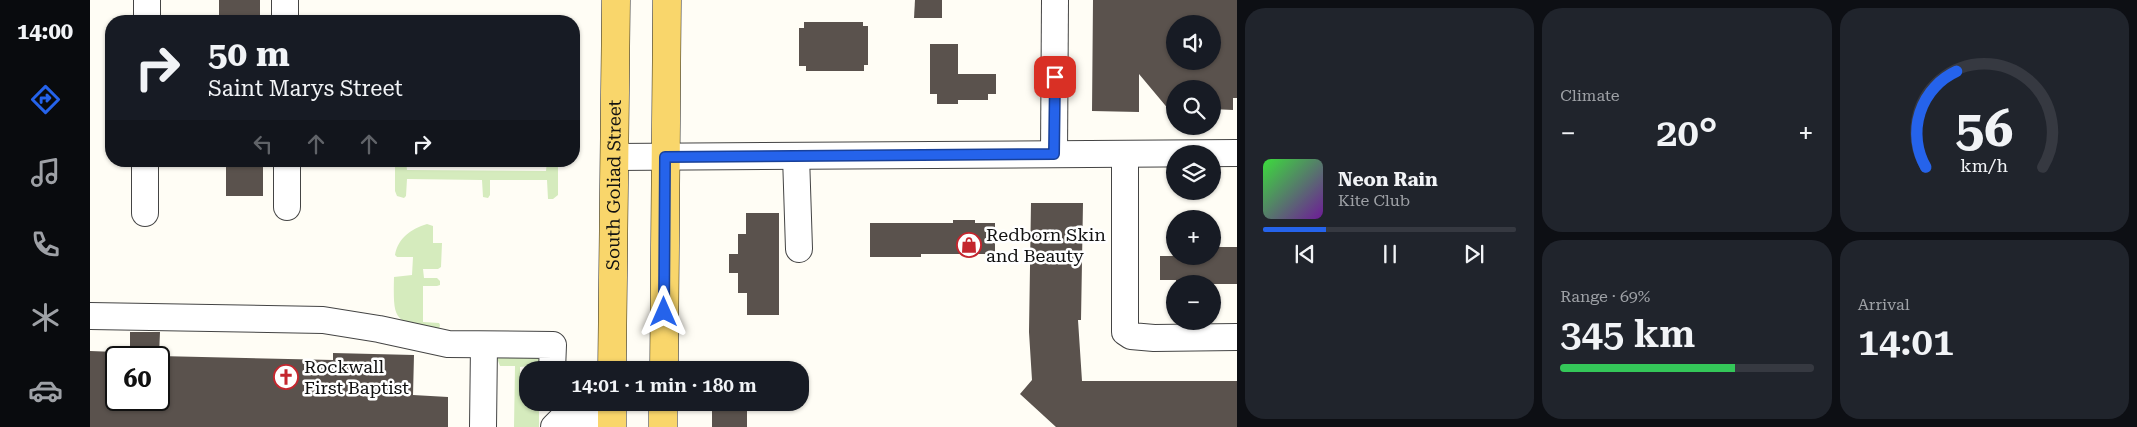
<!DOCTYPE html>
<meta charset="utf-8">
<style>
body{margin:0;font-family:"Roboto Serif",serif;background:#20242c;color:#f1f3f6;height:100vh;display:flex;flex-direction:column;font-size:19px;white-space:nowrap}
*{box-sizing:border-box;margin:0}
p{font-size:16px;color:#9ea1a6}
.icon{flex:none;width:28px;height:28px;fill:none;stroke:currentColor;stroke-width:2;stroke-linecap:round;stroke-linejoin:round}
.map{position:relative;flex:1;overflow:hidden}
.side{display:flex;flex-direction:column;gap:8px;padding:8px;background:#0d0f14;width:900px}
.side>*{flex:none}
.hud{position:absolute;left:15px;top:15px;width:475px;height:152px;border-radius:20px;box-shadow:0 1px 4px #0004;background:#171b24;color:#f1f3f6;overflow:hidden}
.tools{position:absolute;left:1076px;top:15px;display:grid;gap:10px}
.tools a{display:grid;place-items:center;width:55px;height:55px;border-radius:50%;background:#171b24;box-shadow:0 1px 4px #0004;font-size:25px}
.speed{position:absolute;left:15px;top:346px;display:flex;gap:10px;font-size:25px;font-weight:700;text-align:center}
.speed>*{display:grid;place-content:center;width:65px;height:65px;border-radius:50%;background:#171b24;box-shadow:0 1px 4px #0004;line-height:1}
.speed .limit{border:2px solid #111;border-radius:8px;background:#fff;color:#111}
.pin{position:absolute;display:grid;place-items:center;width:42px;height:42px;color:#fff;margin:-21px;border-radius:10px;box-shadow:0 2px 8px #0006}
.me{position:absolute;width:55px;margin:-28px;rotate:0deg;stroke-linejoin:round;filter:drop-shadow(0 0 4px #0008)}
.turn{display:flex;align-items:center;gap:18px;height:105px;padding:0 20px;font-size:22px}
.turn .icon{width:65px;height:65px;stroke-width:2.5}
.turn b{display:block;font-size:35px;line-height:42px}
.lanes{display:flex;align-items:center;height:48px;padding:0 20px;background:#0003;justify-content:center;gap:25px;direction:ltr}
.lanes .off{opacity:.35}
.big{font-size:38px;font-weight:600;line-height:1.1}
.side .widget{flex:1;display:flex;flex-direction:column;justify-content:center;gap:8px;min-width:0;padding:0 18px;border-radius:20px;background:#20242c}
.side .dial{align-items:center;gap:0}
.dial svg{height:130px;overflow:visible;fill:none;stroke:#363941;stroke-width:7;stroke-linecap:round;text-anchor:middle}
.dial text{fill:#f1f3f6;stroke:none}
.song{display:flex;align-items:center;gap:15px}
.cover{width:60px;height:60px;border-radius:8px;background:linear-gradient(135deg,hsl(120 70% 55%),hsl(280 70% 35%))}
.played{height:5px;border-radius:2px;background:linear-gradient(90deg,#2563eb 25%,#363941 25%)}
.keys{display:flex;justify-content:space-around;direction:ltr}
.heat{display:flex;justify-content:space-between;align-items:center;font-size:28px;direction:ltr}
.charge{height:8px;border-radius:4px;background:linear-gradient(90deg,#34c759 69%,#363941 0)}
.side .tiles{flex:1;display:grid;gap:8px;grid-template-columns:repeat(3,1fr)}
.widget:first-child{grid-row:span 2}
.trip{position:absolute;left:429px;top:361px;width:290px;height:50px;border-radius:20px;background:#171b24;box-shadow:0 1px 4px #0004;font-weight:600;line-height:50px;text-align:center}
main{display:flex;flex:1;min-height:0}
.dock{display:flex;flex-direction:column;width:90px;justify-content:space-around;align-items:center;background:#090b0e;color:#9ea1a6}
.dock .icon{width:35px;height:35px}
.dock .active{color:#2563eb}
.dock b{font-size:22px;color:#f1f3f6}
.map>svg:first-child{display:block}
.green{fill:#d5ebbd}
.building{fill:#5a524d;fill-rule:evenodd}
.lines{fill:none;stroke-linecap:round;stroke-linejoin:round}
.minor-casing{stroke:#444;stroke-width:28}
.major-casing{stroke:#222;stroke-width:29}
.minor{stroke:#fff;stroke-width:26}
.major{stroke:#f9d66b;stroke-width:28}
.route-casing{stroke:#184099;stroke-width:12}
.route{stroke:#2563eb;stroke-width:9}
.labels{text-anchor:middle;stroke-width:5;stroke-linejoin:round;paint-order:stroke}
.street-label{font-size:18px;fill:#111;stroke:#fff}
.poi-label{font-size:18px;fill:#111;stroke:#fff;text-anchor:start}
</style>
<main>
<nav class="dock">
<b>14:00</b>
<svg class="icon active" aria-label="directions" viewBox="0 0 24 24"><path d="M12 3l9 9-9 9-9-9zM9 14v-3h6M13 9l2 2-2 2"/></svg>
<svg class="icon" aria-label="music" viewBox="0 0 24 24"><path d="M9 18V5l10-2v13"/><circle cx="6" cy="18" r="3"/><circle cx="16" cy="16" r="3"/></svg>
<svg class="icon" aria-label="phone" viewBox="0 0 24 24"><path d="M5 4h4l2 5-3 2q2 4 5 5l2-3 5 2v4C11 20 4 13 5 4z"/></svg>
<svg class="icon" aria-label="climate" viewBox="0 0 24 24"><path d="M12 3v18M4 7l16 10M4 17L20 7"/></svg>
<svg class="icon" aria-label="car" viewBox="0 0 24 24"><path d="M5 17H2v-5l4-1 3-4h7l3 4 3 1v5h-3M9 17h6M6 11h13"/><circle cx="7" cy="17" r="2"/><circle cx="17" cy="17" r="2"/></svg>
</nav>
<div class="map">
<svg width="1147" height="427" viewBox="0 0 1147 427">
<rect width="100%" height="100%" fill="#fffdf5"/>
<!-- green -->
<g class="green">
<polygon points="305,161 316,161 317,170 456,171 457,161 468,161 468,195 463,199 458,199 457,180 400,180 400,195 398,198 393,197 392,180 317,179 316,196 314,198 307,196 305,191"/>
<path d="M337 224 343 226V243H352L351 267 348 269H333L334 278H347L350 281V285L347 286H333V322L349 323 350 325 349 330C304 321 303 323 304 277L322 275 323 257H307L305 255C308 238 321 229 337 224Z"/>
<polygon points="446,355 450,361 448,365 430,367 430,385 437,386 438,402 449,403 449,427 424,427 425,366 410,366 407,358"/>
</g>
<!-- building -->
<g class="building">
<rect x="129" y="0" width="41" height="21"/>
<polygon points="825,0 852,0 852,18 824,18"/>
<path d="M1003 0H1147V98H1143V110L1122 109V89H1085V117L1049 74V112L1002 111ZM1085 24H1122V61H1085Z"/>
<polygon points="714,22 773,22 773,26 778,26 778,65 774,65 774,71 716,71 716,66 709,66 709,28 714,28"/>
<polygon points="840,44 868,44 868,74 906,74 906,94 898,94 898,100 868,100 868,104 847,104 847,94 840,94"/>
<rect x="136" y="161" width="37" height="35"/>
<polygon points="941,203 993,203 991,320 988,320 992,381 1147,381 1147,427 966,427 930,394 942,380 939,332"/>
<polygon points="656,213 689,213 689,315 657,315 657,293 648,293 648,273 639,273 639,254 648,254 648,234 656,234"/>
<polygon points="863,220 885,220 885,223 905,223 905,254 831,254 831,257 780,257 780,223 863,223"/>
<polygon points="1122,247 1147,247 1147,284 1086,284 1086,280 1070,280 1070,256 1122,256"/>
<polygon points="40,332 70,332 69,356 243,360 243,353 324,355 323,395 358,397 358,427 0,427 0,351 26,352 26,400 69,400 69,358 40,358"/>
<rect x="622" y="402" width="35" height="25"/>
</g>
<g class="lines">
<defs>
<g id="minor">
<polyline points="195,0 195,21"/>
<polyline points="57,21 57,0"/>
<polyline points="964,154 965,0"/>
<polyline points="1035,154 1035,332 1041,336 1064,338 1147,337"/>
<polyline points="706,156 709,249"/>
<polyline points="524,157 1147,153"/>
<polyline points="197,161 197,207"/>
<polyline points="55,213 55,161"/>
<polyline points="0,316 233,320 289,329 358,344 463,345 462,370"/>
<polyline points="393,427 394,345"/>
<polyline points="464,427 474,417 522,418"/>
</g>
<g id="major">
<path id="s1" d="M522 370 526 0"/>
<polyline points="574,370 577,0"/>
<polyline points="522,402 522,427"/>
<polyline points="573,427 573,402"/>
</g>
</defs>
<!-- minor casing -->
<use href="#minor" class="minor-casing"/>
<!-- major casing -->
<use href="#major" class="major-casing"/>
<!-- minor -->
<use href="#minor" class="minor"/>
<!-- major -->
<use href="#major" class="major"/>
</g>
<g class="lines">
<defs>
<polyline id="route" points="574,312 575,157 964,154 965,77"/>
</defs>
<!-- route casing -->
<use href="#route" class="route-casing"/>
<!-- route -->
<use href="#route" class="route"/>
</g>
<!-- icons -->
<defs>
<symbol id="shop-ring" viewBox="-11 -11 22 22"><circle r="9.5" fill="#fff" stroke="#c4262e" stroke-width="1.5"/><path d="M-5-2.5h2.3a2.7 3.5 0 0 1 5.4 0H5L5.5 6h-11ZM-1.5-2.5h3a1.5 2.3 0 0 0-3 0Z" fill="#c4262e"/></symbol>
<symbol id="church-ring" viewBox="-11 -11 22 22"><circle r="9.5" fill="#fff" stroke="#c4262e" stroke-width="1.5"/><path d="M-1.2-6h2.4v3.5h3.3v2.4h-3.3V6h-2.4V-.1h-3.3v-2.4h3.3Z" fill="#c4262e"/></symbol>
</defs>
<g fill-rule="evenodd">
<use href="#shop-ring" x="865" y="231" width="28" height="28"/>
<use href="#church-ring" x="182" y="363" width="28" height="28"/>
</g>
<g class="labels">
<!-- street labels -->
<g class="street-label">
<text dy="6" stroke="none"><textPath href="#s1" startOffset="185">South Goliad Street</textPath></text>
</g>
<!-- poi labels -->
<g class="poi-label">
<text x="896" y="241">Redborn Skin<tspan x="896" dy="21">and Beauty</tspan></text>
<text x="214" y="373">Rockwall<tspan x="214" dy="21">First Baptist</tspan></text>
</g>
</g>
</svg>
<div class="tools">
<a><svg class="icon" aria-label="sound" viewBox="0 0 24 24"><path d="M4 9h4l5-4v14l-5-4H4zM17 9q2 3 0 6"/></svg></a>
<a><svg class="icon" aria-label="search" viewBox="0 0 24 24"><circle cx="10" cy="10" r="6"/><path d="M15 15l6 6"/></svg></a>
<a><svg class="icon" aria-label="layers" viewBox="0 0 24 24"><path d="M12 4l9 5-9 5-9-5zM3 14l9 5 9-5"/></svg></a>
<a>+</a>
<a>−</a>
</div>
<div class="speed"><div class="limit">60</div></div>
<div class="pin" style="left:965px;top:77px;background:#d93025"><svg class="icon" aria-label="arrive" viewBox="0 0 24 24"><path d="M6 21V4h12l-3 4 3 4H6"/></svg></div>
<svg class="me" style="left:574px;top:312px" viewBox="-20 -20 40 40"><path d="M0-17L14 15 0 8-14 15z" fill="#2563eb" stroke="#fff" stroke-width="4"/></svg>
<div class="trip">14:01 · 1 min · 180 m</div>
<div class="hud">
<div class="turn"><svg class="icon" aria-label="right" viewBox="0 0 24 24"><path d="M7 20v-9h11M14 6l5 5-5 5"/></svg><div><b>50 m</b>Saint Marys Street</div></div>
<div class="lanes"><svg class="icon off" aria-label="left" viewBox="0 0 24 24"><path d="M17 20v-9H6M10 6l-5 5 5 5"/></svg><svg class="icon off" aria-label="ahead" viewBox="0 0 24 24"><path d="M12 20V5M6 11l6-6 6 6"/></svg><svg class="icon off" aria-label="ahead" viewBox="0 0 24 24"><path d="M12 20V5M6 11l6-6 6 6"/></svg><svg class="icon" aria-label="right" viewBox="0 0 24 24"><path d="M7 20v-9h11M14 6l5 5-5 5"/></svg></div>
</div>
</div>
<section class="side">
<div class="tiles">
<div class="widget">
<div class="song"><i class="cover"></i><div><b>Neon Rain</b><p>Kite Club</p></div></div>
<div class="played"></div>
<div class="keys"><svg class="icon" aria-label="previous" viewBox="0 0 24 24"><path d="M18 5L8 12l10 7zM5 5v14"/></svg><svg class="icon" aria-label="pause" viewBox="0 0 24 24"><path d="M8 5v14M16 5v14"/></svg><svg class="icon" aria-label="next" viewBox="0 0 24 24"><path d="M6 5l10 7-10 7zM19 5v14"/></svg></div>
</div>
<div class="widget"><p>Climate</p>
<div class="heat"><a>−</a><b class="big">20°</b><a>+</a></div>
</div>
<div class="widget dial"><svg viewBox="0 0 100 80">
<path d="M14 69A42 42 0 1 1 86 69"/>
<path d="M14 69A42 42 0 0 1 33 10" stroke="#2563eb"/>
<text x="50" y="56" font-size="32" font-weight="700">56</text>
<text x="50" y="72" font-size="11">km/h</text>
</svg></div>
<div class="widget"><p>Range · 69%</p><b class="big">345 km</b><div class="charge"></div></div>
<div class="widget"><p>Arrival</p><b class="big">14:01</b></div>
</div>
</section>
</main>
